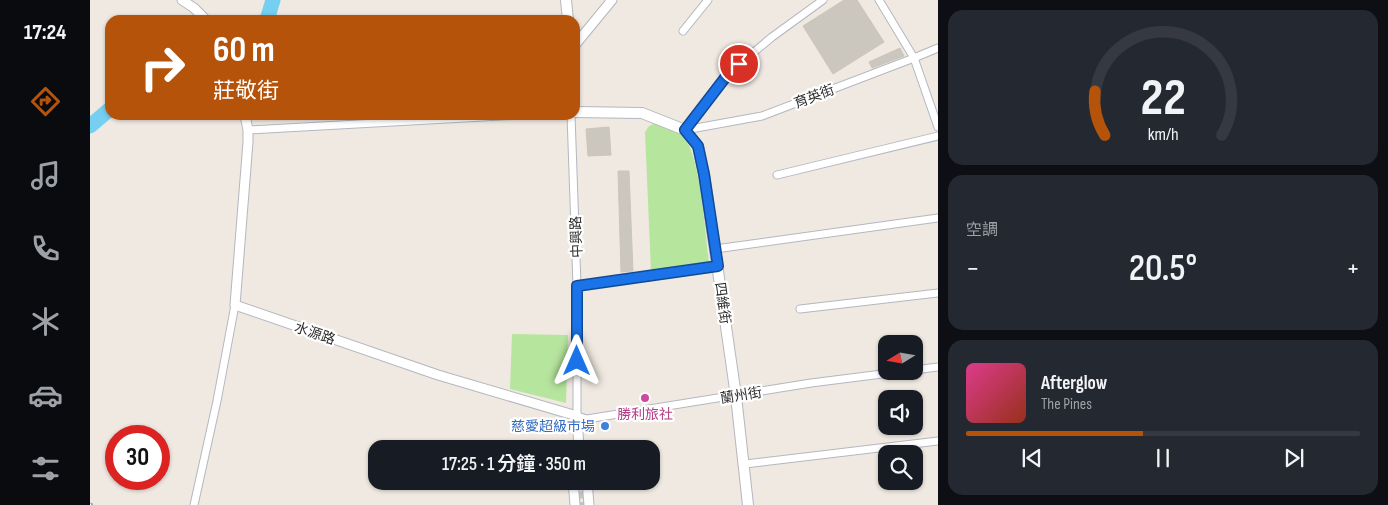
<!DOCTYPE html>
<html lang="zh-TW">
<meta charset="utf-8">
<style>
body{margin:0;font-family:"Sofia Sans Condensed","Noto Sans TC",sans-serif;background:#242831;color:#f1f3f6;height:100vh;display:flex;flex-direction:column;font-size:19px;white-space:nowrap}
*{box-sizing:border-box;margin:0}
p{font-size:16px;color:#9ea1a6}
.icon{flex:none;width:28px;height:28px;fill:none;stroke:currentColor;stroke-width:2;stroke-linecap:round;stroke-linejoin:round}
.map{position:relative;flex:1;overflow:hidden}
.sheet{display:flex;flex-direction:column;gap:10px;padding:10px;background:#0d0f14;width:450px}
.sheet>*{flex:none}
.guide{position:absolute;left:15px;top:15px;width:475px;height:105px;border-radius:15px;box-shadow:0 1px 4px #0004;background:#b45309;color:#fff;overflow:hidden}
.needle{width:32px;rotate:259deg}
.tools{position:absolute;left:788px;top:335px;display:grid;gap:10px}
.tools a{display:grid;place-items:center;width:45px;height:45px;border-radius:10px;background:#171b24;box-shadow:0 1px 4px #0004;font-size:25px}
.speed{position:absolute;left:15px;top:425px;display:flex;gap:10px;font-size:25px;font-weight:700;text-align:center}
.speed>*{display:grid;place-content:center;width:65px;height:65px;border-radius:50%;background:#171b24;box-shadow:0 1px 4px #0004;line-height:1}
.speed .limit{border:8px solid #d22;background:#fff;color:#111}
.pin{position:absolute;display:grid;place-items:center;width:42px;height:42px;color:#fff;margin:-21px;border:2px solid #fff;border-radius:50%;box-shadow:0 1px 5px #0007}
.me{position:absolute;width:55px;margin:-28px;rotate:0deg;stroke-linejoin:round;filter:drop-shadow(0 0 4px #0008)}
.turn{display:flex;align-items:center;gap:18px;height:105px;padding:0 25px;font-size:22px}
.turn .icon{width:65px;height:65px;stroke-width:2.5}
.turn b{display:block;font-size:35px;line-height:42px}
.big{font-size:38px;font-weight:600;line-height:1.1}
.sheet .widget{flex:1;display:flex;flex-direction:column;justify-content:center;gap:8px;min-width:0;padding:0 18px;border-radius:15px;background:#242831}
.sheet .dial{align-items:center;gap:0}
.dial svg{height:130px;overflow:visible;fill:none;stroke:#363941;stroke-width:7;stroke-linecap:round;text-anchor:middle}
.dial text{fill:#f1f3f6;stroke:none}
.song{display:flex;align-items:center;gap:15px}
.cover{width:60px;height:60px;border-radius:8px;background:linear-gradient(135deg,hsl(330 70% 55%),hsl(10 70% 35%))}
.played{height:5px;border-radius:2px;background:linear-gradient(90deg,#b45309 45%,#363941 45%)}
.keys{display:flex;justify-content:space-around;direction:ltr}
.heat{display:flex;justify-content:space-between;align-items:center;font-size:28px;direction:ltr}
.trip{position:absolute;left:278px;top:440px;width:292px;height:50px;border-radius:15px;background:#171b24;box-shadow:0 1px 4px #0004;font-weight:600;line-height:50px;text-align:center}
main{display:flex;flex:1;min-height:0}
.dock{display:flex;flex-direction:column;width:90px;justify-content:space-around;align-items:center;background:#090b0e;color:#9ea1a6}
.dock .icon{width:35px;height:35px}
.dock .on{color:#b45309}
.dock b{font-size:22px;color:#f1f3f6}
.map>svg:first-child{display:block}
.green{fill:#b6e59e}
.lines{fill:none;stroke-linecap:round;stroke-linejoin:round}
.river{stroke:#75cff0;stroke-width:15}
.building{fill:#cbc7bf;stroke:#cbc5ba}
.minor-tunnel{stroke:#c8c4bd;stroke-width:7;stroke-dasharray:7 3.5;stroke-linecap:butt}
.minor-casing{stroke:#b4b7c1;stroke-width:9}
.tertiary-casing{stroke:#b4b7c1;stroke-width:11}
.secondary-casing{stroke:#b4b7c1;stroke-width:12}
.minor{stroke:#fff;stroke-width:7}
.tertiary{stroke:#fff;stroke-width:9}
.secondary{stroke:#fff;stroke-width:10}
.rail-casing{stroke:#a3a6b8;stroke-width:4.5}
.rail{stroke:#fff;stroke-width:2.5;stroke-dasharray:8;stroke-linecap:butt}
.route-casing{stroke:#114b97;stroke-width:12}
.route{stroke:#1a73e8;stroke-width:9}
.hotel-dot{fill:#d1479c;stroke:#fff;stroke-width:2}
.shop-dot{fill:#3f7fe0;stroke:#fff;stroke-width:2}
.labels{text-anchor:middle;stroke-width:4.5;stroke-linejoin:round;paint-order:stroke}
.street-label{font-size:14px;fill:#2e2e2e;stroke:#fff}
.hotel-label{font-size:14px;fill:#b23c85;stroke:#fff}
.shop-label{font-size:14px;fill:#366cbe;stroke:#fff;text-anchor:end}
</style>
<main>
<nav class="dock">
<b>17:24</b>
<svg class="icon on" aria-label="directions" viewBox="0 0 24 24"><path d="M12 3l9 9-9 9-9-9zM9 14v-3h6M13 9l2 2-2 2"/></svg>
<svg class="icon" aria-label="music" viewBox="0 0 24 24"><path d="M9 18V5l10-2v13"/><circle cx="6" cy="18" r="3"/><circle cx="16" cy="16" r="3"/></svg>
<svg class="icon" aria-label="phone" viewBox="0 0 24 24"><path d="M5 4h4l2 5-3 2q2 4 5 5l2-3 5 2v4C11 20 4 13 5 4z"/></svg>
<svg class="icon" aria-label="climate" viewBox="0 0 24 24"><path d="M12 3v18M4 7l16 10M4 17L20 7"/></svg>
<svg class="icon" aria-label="car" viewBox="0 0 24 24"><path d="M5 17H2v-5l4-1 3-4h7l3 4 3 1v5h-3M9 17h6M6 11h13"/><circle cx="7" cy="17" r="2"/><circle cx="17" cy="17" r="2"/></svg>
<svg class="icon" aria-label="filters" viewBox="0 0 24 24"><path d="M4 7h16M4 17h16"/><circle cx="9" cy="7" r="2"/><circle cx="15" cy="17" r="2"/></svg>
</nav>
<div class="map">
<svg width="848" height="505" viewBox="0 0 848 505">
<rect width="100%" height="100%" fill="#efe9e1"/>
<!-- green -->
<g class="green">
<path d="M566 123C573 126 585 129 591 134 611 150 615 235 619 262L561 271 555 132 559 126Z"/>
<polygon points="422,334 478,335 476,403 420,389"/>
</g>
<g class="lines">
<!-- river -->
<g class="river">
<polyline points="177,20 183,0"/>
<polyline points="0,126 20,109"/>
</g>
</g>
<!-- building -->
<g class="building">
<polygon points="754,0 767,0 794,42 743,74 713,26"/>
<polygon points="810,48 814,56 782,68 779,62"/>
<polygon points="519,127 521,155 498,156 496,129"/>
<polygon points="528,171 539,171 543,271 531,272"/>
</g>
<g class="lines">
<!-- minor-tunnel -->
<polyline class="minor-tunnel" points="491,481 493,505"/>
<defs>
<g id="minor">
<polyline points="789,0 824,58 848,127"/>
<polyline points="593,31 618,0"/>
<polyline points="481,115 487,286 487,416 497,419 721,383 816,371"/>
<polyline points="158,130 431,115"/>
<polyline points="595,130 672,116 824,58 848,48"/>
<polyline points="595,130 638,74 682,37 733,0"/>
<polyline points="687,175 848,136"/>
<polyline points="625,249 848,218"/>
<polyline points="487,286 628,266"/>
<polyline points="710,309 848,293"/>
<polyline points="824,370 848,367"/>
<polyline points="655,464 848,441"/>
<polyline points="104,505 127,401 145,305"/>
</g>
<g id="tertiary">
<polyline points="92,0 104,8 116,20"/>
<polyline points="485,45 522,0"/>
<polyline points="155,115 158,130 158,142 145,305 348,375 487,416 489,449"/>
<polyline points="483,481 485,505"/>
<polyline points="497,481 499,505"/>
</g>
<g id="secondary">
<polyline points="476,0 478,20"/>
<polyline points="485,112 552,113 595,130 608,146 614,174 646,396 658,505"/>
</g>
</defs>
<!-- minor casing -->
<use href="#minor" class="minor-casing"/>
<!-- tertiary casing -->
<use href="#tertiary" class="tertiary-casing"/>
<!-- secondary casing -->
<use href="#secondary" class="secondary-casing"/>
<!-- minor -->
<use href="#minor" class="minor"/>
<!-- tertiary -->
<use href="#tertiary" class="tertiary"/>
<!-- secondary -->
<use href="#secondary" class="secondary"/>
<defs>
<polyline id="rail" points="0,505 1,505"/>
</defs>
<!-- rail casing -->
<use href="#rail" class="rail-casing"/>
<!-- rail -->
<use href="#rail" class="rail"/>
</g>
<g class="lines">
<defs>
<polyline id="route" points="487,361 487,286 628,266 614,174 608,146 595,130 638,74 649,64"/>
</defs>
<!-- route casing -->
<use href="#route" class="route-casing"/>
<!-- route -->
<use href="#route" class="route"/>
</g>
<!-- markers -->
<circle class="hotel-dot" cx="555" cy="398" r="5"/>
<circle class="shop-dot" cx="515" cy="426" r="5"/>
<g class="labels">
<!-- street labels -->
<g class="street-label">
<text transform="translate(724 96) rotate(-21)" y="5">育英街</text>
<text transform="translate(486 237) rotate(-92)" y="5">中興路</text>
<text transform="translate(633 303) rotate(82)" y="5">四維街</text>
<text transform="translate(225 333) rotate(19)" y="5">水源路</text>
<text transform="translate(651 395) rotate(-9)" y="5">蘭州街</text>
</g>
<!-- hotel labels -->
<g class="hotel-label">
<text x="555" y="419">勝利旅社</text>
</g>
<!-- shop labels -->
<g class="shop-label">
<text x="505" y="431">慈愛超級市場</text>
</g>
</g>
</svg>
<div class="tools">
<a><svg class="needle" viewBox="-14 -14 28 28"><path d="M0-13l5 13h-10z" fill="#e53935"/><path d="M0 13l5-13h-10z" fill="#9ea1a6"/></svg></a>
<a><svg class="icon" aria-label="sound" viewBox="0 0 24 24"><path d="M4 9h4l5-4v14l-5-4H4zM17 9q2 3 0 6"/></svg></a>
<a><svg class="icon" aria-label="search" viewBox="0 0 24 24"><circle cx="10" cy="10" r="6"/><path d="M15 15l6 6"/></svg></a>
</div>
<div class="speed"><div class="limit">30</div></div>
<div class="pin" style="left:649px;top:64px;background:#d93025"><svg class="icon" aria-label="arrive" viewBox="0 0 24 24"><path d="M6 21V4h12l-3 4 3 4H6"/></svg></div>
<svg class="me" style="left:487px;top:361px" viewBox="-20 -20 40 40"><path d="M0-17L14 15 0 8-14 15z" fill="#1a73e8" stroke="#fff" stroke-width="4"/></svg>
<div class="trip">17:25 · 1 分鐘 · 350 m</div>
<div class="guide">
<div class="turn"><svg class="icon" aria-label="right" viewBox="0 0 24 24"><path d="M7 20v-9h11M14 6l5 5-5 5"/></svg><div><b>60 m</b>莊敬街</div></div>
</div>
</div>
<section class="sheet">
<div class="widget dial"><svg viewBox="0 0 100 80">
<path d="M14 69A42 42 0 1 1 86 69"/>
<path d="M14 69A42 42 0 0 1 8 42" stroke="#b45309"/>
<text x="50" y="56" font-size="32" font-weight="700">22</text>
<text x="50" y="72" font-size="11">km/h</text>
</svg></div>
<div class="widget"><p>空調</p>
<div class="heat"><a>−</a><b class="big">20.5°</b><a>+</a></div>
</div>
<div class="widget">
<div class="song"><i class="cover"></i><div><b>Afterglow</b><p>The Pines</p></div></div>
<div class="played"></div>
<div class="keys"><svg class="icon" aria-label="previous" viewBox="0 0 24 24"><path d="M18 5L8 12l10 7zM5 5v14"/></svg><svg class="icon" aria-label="pause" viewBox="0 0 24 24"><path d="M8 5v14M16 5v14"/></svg><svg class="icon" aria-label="next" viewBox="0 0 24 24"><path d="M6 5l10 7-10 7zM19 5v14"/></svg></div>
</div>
</section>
</main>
